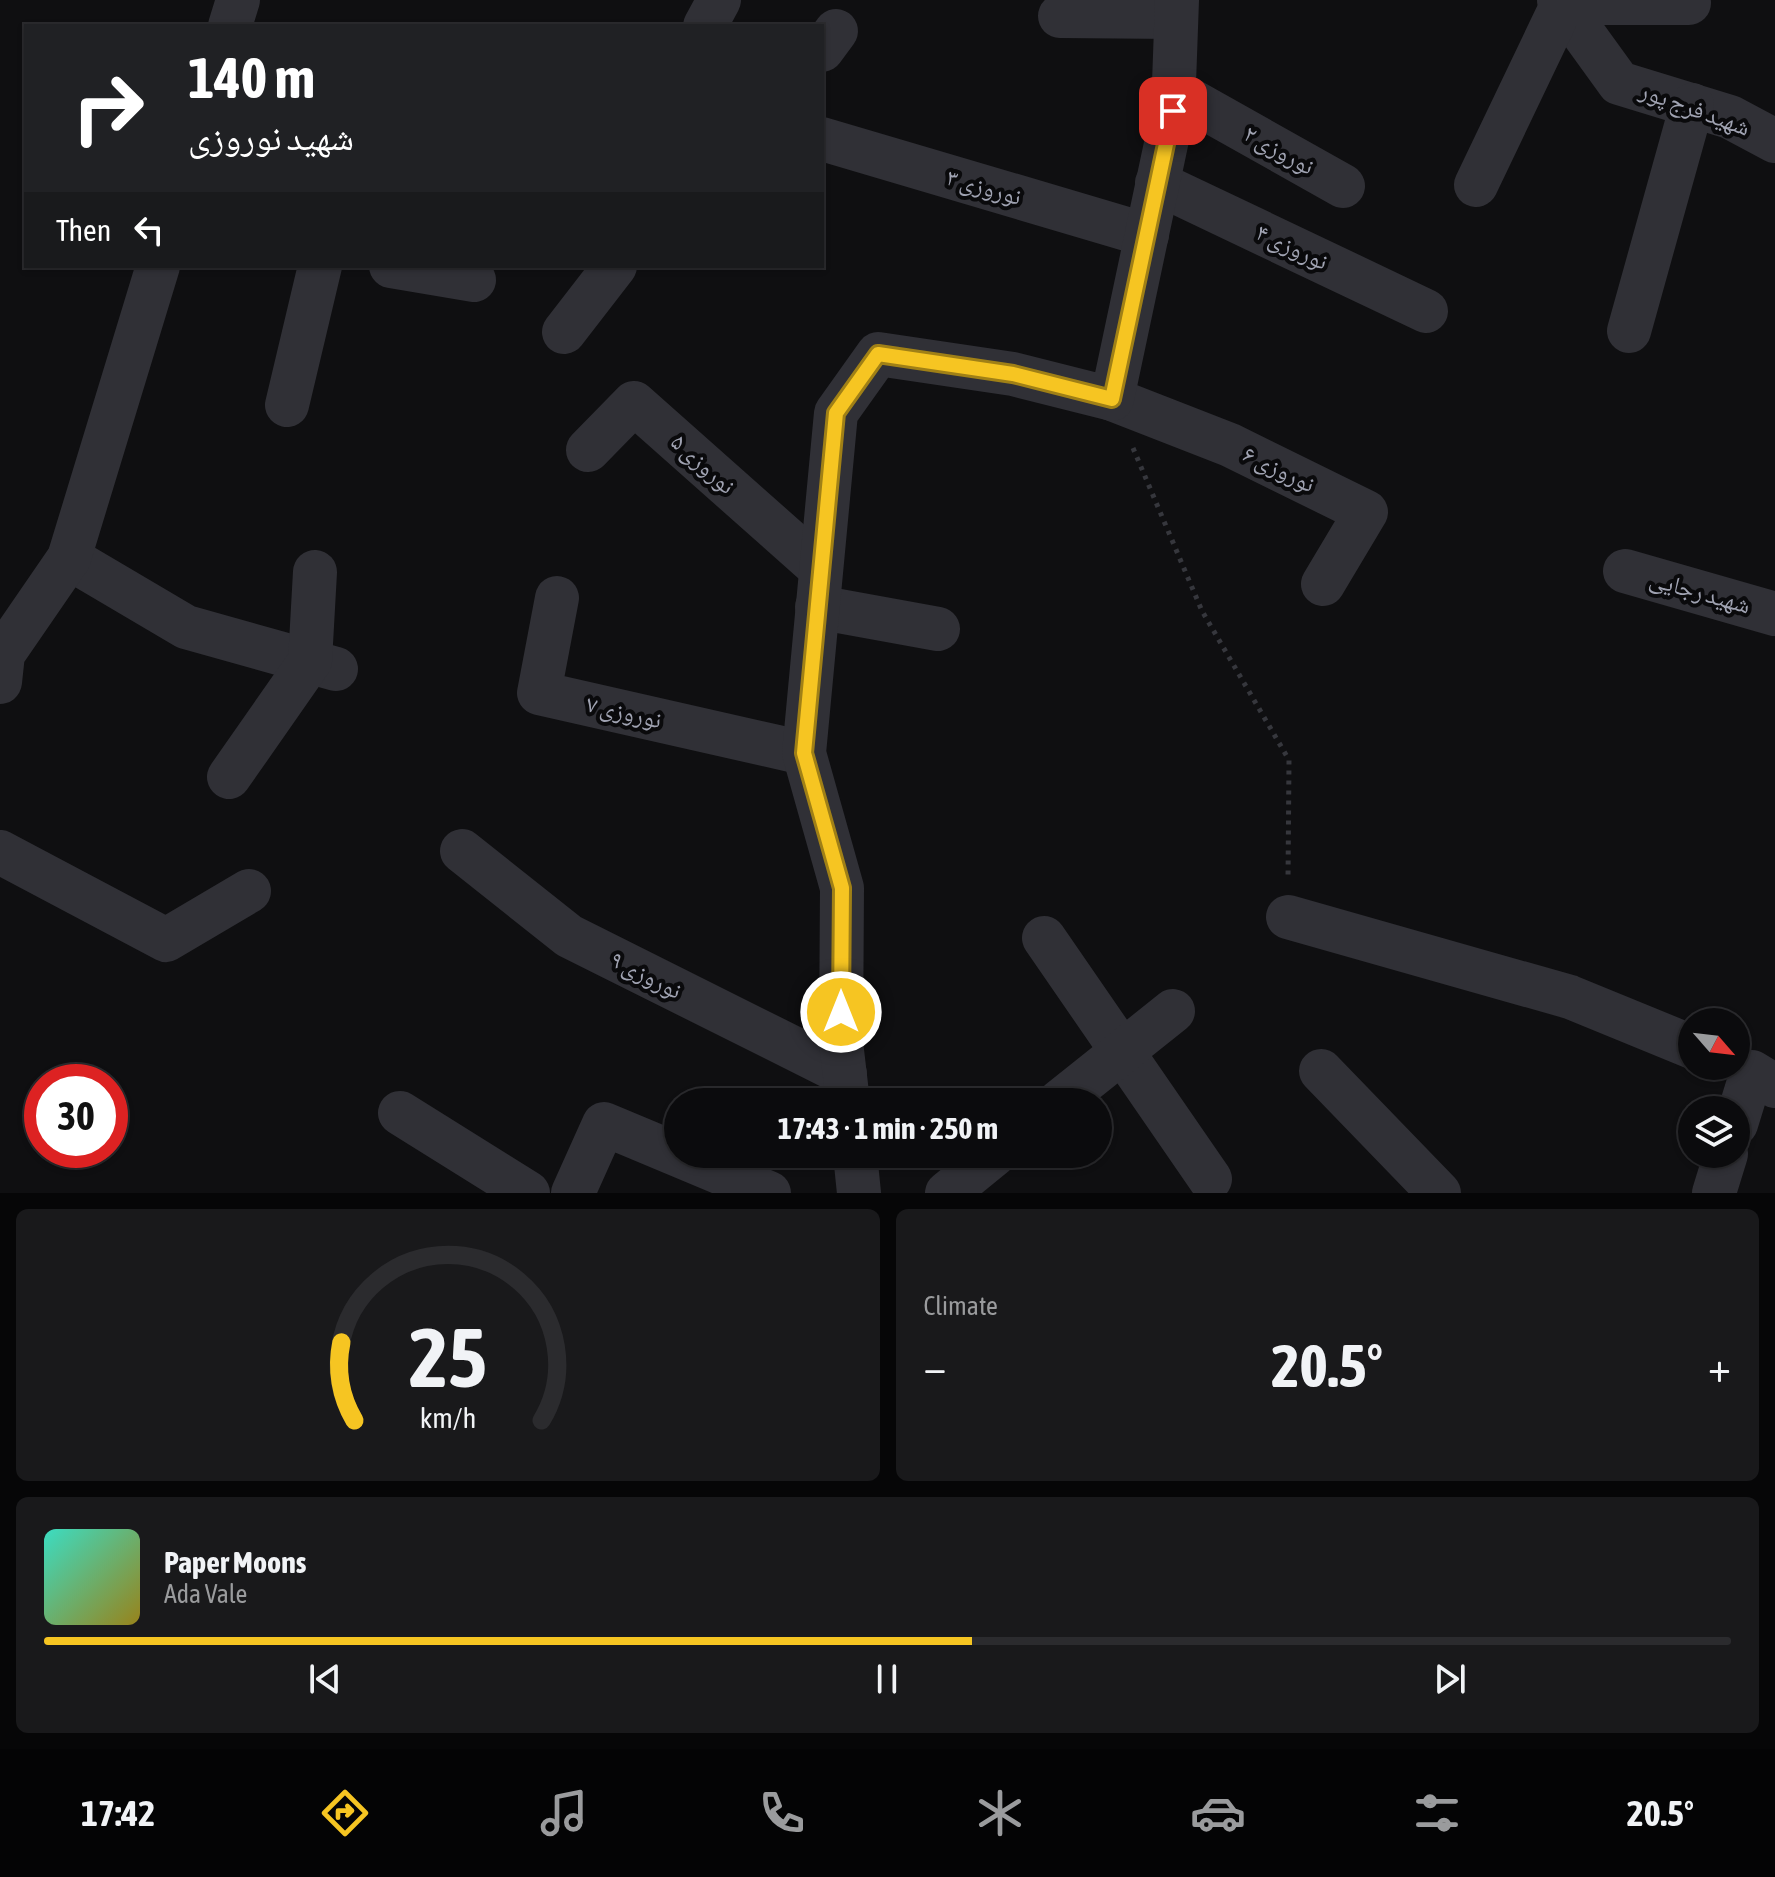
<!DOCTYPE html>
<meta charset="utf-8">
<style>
body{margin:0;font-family:"Asap Condensed","Noto Naskh Arabic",sans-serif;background:#19191b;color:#f1f3f6;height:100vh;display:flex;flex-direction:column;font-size:30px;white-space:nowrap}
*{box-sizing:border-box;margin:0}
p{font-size:26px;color:#9a9b9d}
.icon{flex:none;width:44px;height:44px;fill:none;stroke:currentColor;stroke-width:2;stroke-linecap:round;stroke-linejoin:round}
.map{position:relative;height:1193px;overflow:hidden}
.details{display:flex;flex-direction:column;gap:16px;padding:16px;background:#060607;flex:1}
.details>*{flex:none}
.top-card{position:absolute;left:24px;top:24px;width:800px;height:244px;border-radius:0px;box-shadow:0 2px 6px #0004,0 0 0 2px #2b2b2e;background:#202124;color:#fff;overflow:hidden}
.needle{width:52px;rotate:118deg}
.fabs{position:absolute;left:1678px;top:1008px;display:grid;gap:16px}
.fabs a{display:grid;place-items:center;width:72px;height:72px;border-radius:50%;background:#0b0b0d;box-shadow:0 2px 6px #0004,0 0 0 2px #2b2b2e;font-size:40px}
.speed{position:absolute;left:24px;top:1064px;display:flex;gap:16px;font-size:40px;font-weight:700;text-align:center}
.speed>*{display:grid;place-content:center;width:104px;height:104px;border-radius:50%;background:#0b0b0d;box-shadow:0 2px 6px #0004,0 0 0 2px #2b2b2e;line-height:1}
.speed .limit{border:12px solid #d22;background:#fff;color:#111}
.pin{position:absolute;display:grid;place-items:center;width:68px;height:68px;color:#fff;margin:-34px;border-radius:16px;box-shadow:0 4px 12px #0006}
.me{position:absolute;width:88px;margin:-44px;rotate:0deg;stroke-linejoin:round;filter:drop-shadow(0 0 6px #0008)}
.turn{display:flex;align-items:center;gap:28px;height:168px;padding:0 32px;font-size:36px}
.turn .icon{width:104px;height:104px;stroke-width:2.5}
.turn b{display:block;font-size:56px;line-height:68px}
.then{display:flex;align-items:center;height:76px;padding:0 32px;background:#0003;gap:16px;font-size:30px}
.big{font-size:60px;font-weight:700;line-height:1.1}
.details .card{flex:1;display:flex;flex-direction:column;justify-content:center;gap:12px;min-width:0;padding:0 28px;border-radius:12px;background:#19191b}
.details .dial{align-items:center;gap:0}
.dial svg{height:208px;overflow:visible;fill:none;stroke:#2b2b2e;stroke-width:7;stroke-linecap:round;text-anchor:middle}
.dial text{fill:#f1f3f6;stroke:none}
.song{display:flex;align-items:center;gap:24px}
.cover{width:96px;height:96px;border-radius:12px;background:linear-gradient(135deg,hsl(170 70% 55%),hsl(50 70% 35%))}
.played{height:8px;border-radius:4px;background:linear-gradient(90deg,#f6c522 55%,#2b2b2e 55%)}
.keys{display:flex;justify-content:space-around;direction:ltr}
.heat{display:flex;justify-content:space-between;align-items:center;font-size:44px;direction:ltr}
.details .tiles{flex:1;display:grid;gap:16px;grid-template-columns:1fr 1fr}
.card:last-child{grid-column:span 2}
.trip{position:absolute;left:664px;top:1088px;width:448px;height:80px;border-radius:40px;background:#0b0b0d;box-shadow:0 2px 6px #0004,0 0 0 2px #2b2b2e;font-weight:700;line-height:80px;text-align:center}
.tabs{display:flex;height:128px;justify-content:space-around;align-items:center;background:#040405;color:#9a9b9d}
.tabs .icon{width:56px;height:56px}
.tabs .current{color:#f6c522}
.tabs b{font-size:36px;color:#f1f3f6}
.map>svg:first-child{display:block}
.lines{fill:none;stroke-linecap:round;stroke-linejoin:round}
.path{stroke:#36373d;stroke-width:5;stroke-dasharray:4 6;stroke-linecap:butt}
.minor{stroke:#303036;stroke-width:44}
.route-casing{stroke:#a08016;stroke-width:20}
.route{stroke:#f6c522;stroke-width:14}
.labels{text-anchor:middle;stroke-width:8;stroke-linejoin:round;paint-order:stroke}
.street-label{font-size:24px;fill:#a0a3b2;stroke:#0a0a0c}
</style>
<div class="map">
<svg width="1775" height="1193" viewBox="0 0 1775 1193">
<rect width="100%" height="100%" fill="#0f0f11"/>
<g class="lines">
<!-- path -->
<polyline class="path" points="1133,448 1202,611 1289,760 1288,880"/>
<!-- minor -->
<g class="minor">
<polyline points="1559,0 1619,83 1730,117 1775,141"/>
<polyline points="1060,16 1176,17"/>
<polyline points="230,26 238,0"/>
<polyline points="705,26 719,0"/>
<polyline points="822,50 836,31"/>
<polyline points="1174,91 1343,186"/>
<polyline points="822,139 1147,235"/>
<polyline points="1157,183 1426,311"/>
<polyline points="1476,185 1563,3 1689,3"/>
<polyline points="391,266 474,280"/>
<polyline points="1629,331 1692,105"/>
<polyline points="564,332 615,266"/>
<polyline points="1112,399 1230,445 1366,512 1323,584"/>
<polyline points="287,405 320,266"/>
<polyline points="588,450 634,403 821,569"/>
<polyline points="69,558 186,627 336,669"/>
<polyline points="1625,571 1775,614"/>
<polyline points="557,598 539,693 804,753"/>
<polyline points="817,607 938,629"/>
<polyline points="0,682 3,654 69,558 158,266"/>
<polyline points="229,777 310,661 315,572"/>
<polyline points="462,851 569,936 845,1074"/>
<polyline points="0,852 166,940 249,891"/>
<polyline points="1288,917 1570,997 1692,1047"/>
<polyline points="1044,938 1210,1179"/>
<polyline points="1321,1071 1439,1193"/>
<polyline points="848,1102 841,1042 842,888 804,753 836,413 878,354 1013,374 1112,399 1173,111 1177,0"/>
<polyline points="1059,1102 1173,1011"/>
<polyline points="400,1113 528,1193"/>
<polyline points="1736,1124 1752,1072 1775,1086"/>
<polyline points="855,1154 859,1193"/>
<polyline points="573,1193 604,1124 769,1193"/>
<polyline points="947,1193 995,1154"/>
<polyline points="1714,1193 1726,1154"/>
</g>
</g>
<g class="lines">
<defs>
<polyline id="route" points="841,1012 842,888 804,753 836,413 878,354 1013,374 1112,399 1173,111"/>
</defs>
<!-- route casing -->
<use href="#route" class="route-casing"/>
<!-- route -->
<use href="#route" class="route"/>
</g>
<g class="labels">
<!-- street labels -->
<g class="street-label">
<text transform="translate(1695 109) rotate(20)" y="8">شهید فرج پور</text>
<text transform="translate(1279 150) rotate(29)" y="8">نوروزی ۲</text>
<text transform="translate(984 187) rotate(16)" y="8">نوروزی ۳</text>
<text transform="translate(1292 247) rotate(25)" y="8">نوروزی ۴</text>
<text transform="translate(703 464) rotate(42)" y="8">نوروزی ۵</text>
<text transform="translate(1279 469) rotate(26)" y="8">نوروزی ۶</text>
<text transform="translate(1700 592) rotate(16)" y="8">شهید رجایی</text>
<text transform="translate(624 712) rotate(13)" y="8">نوروزی ۷</text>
<text transform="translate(646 975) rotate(27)" y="8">نوروزی ۹</text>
</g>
</g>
</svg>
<div class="fabs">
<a><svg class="needle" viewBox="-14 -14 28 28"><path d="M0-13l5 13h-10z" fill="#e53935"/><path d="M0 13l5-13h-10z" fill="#9a9b9d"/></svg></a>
<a><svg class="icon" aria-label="layers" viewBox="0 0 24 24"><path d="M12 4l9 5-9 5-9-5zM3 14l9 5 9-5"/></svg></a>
</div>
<div class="speed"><div class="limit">30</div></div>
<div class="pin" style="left:1173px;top:111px;background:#d93025"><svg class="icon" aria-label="arrive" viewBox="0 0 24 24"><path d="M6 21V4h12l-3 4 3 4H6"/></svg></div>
<svg class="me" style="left:841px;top:1012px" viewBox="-20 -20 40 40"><circle r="17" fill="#f6c522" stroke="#fff" stroke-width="3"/><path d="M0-11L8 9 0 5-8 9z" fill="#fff"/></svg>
<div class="trip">17:43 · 1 min · 250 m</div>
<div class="top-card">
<div class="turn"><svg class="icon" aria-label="right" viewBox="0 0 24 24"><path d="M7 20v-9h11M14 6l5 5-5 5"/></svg><div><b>140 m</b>شهید نوروزی</div></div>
<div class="then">Then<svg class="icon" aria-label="left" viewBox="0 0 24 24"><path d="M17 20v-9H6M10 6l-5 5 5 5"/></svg></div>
</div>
</div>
<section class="details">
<div class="tiles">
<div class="card dial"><svg viewBox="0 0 100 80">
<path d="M14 69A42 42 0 1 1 86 69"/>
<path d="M14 69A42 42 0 0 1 9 39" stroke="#f6c522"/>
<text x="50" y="56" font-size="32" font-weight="700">25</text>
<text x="50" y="72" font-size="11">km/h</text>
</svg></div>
<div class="card"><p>Climate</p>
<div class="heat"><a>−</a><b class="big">20.5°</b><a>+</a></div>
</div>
<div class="card">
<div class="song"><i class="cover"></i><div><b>Paper Moons</b><p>Ada Vale</p></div></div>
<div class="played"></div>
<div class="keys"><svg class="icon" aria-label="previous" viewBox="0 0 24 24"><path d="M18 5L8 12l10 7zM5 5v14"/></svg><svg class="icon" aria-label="pause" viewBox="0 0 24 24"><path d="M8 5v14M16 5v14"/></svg><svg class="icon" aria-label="next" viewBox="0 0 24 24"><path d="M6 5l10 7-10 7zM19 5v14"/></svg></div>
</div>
</div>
</section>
<nav class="tabs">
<b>17:42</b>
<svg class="icon current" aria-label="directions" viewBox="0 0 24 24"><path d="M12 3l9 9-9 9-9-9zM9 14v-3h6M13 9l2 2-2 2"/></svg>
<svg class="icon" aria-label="music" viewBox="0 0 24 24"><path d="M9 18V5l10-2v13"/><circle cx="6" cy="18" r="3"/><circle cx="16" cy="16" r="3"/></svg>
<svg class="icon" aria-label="phone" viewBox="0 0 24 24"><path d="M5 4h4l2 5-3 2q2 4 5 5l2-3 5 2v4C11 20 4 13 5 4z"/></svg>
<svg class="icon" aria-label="climate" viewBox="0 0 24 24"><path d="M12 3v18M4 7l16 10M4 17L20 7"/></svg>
<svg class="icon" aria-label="car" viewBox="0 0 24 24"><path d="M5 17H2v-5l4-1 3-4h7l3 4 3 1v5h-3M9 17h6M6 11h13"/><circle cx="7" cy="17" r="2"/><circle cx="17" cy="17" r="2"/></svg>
<svg class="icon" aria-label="filters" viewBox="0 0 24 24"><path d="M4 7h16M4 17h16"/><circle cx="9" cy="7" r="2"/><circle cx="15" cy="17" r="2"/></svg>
<b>20.5°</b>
</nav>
